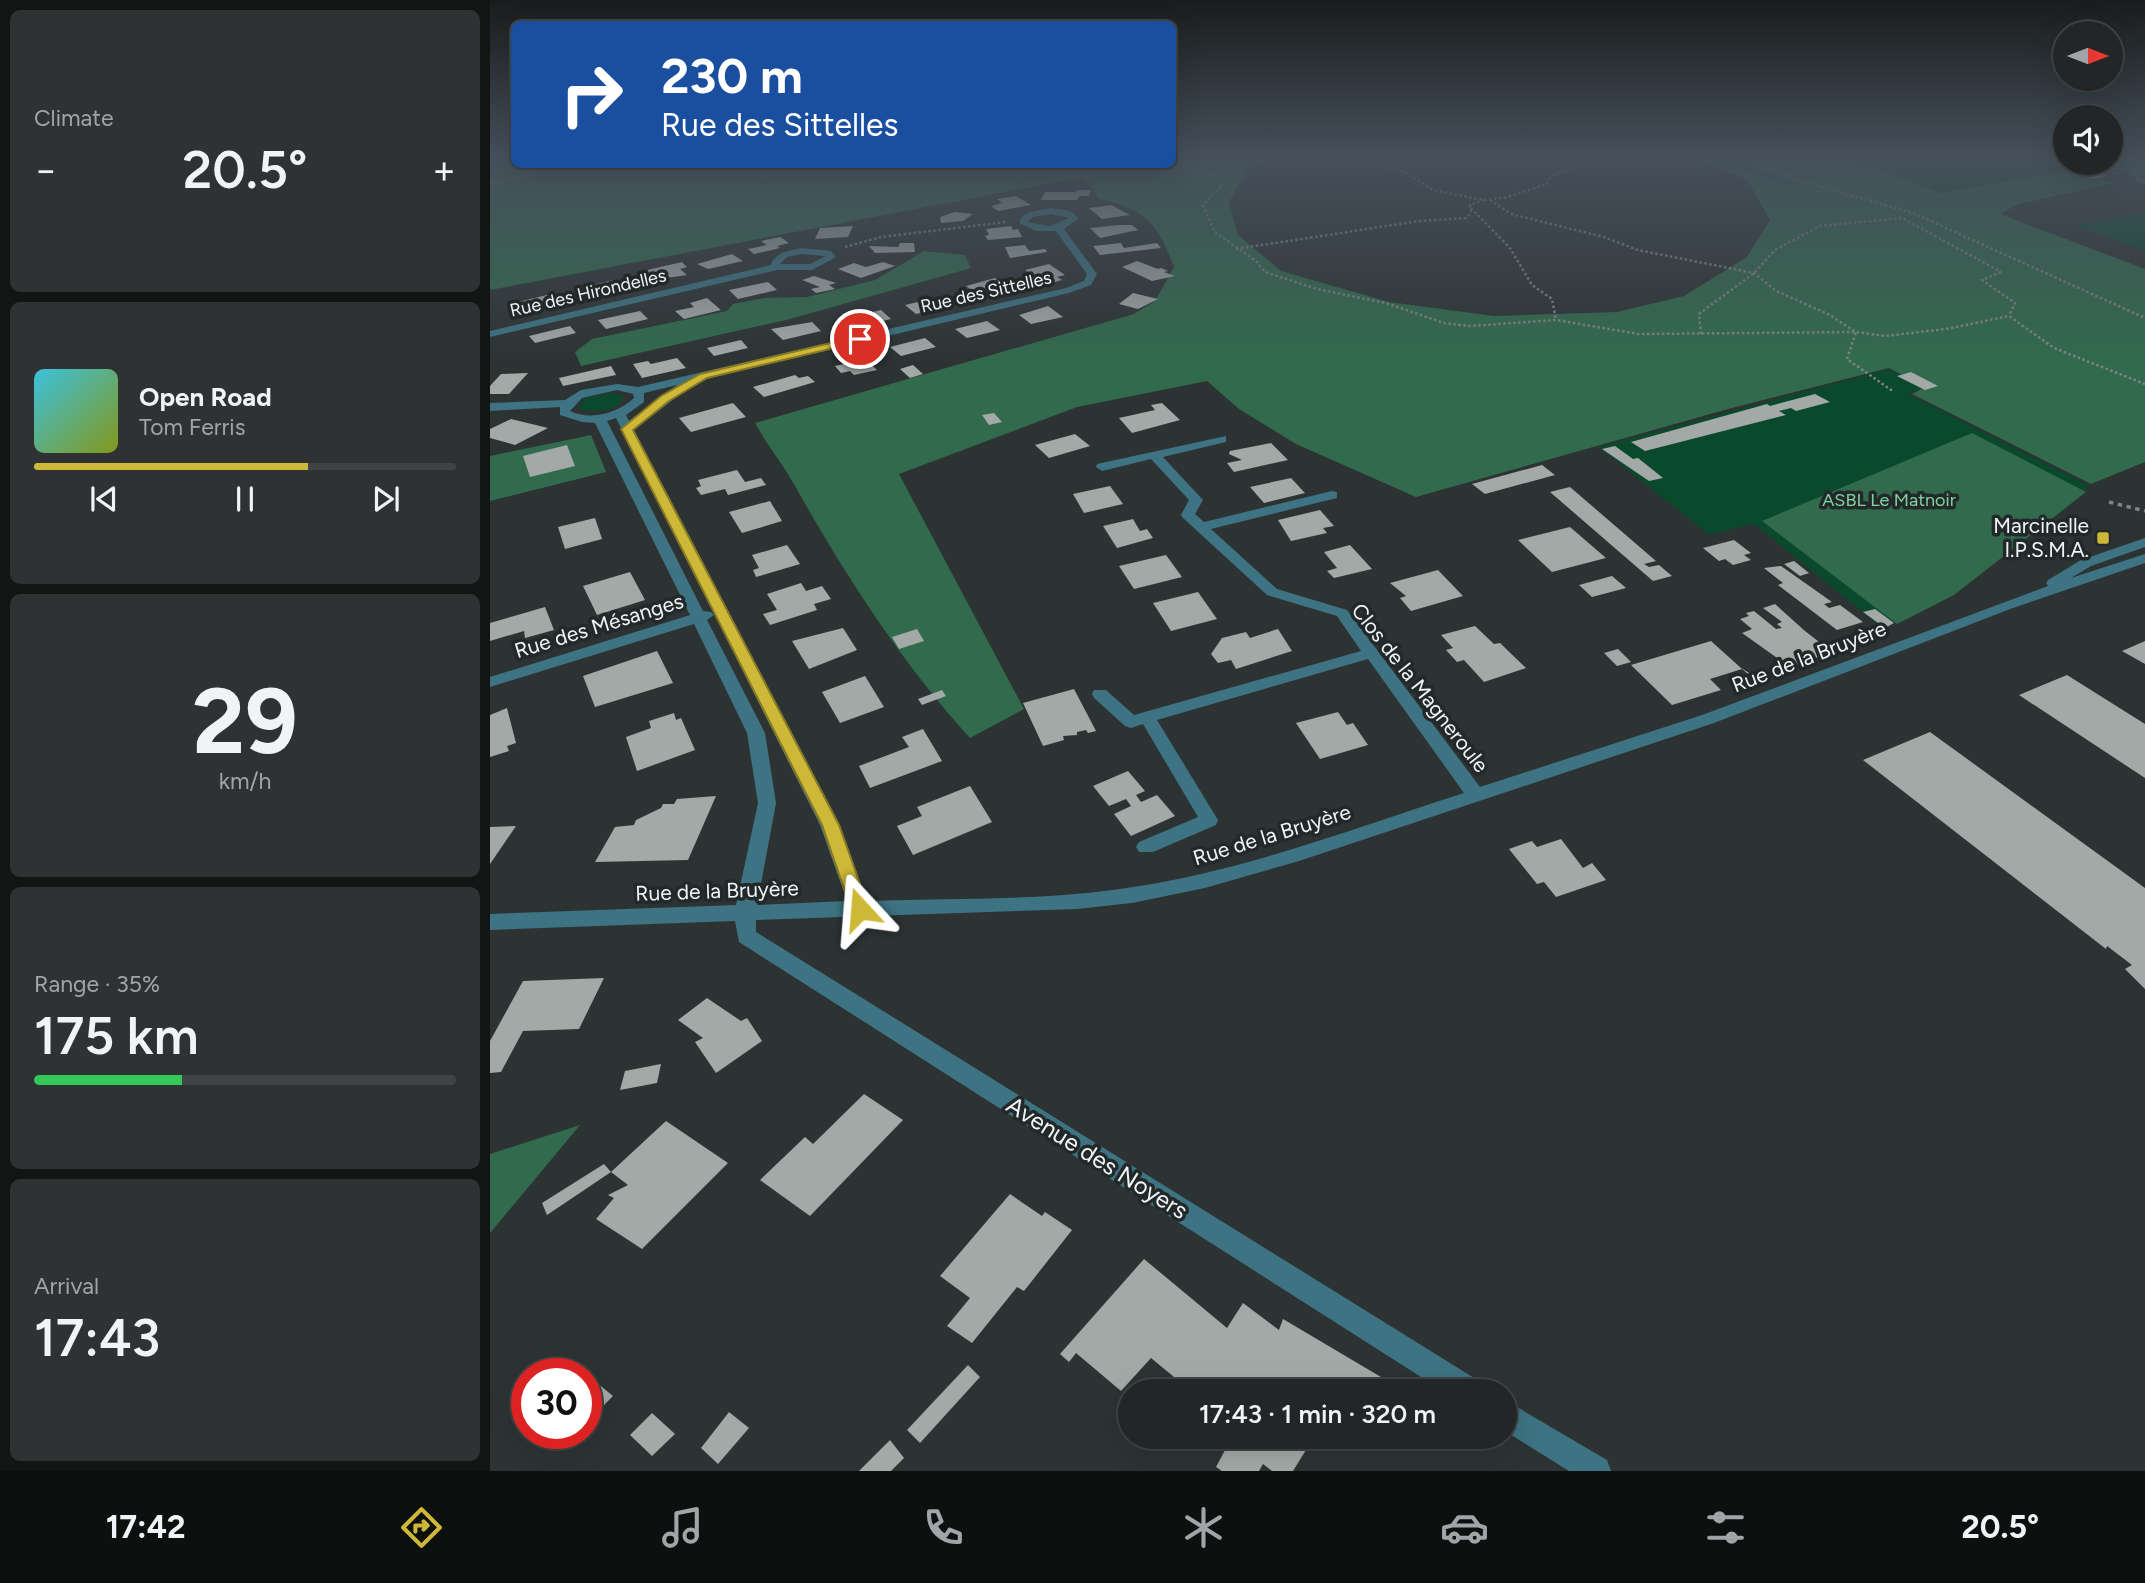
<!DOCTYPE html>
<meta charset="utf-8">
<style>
body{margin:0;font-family:Figtree,sans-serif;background:#2e3232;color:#f1f3f6;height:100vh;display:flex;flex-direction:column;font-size:26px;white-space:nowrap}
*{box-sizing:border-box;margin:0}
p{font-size:23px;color:#a2a5a7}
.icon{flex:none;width:38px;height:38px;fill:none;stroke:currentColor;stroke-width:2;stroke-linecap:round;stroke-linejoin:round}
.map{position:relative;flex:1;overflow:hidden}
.side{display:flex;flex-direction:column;gap:10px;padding:10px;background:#131515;width:490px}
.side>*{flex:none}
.banner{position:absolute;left:21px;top:21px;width:665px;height:147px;border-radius:10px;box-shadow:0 7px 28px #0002,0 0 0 2px #3f4343;background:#1a4fa0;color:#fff;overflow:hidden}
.needle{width:46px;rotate:90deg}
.buttons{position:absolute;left:1563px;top:21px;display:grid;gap:14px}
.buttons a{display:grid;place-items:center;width:70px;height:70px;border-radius:50%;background:#222626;box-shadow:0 7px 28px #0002,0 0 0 2px #3f4343;font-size:35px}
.speed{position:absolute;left:21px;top:1358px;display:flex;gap:14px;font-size:35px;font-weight:700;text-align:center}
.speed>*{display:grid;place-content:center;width:91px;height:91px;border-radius:50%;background:#222626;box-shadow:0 7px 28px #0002,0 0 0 2px #3f4343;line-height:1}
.speed .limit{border:10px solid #d22;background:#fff;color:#111}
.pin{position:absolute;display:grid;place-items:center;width:60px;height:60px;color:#fff;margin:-30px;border:4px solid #fff;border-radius:50%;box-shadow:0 2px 7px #0007}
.me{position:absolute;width:77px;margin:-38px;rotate:341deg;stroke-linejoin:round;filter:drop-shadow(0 0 5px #0008)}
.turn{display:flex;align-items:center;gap:24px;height:147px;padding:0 35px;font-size:32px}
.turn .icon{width:91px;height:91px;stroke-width:2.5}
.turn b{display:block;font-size:49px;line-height:60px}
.big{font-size:52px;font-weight:600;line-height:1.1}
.side .widget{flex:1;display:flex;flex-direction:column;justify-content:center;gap:10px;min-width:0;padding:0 24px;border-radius:10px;background:#2e3232}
.side .dial{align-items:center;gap:0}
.dial b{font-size:91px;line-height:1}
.song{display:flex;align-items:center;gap:21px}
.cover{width:84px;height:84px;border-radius:10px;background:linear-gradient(135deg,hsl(190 70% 55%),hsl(70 70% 35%))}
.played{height:7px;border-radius:4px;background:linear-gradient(90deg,#ceb837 65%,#3f4343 65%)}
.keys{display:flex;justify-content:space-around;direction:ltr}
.heat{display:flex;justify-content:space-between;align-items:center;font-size:38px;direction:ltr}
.charge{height:10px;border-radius:5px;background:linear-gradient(90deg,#34c759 35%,#3f4343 0)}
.trip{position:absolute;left:628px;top:1379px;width:399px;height:70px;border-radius:35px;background:#222626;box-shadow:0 7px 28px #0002,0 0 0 2px #3f4343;font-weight:600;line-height:70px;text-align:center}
.dock{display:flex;height:112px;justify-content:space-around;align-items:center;background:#0e0f0f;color:#a2a5a7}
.dock .icon{width:49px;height:49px}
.dock .on{color:#ceb837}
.dock b{font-size:32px;color:#f1f3f6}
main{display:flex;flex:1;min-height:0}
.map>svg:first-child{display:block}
.green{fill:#0b492d}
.forest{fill:#316a4c}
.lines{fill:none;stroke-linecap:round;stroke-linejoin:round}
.stream{stroke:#185271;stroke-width:4.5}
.building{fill:#a2a9a7}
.path-far1{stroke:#7f8484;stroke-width:2.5;stroke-dasharray:2.5 2.5;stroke-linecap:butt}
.path{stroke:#7f8484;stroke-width:3.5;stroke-dasharray:4.5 4.5;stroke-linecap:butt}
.minor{fill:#3d7382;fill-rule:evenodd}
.route{fill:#ceb837;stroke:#867824;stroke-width:2}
.poi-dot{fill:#ceb837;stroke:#232929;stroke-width:2.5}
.labels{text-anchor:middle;stroke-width:7;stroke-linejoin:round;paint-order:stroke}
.far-street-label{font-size:18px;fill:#f1f5f5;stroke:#232929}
.far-park-label{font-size:18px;fill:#7ed4a4;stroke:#232929}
.poi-label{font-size:21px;fill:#f1f5f5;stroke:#232929;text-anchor:end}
.street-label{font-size:21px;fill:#f1f5f5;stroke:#232929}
.near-street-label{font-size:24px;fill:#f1f5f5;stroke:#232929}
</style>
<main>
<section class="side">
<div class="widget"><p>Climate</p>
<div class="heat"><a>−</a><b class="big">20.5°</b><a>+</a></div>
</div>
<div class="widget">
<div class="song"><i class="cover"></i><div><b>Open Road</b><p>Tom Ferris</p></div></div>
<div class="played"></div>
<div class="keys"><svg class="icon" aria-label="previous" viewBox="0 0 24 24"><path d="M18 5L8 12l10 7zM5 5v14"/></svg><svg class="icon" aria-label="pause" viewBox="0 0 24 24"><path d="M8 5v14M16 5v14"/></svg><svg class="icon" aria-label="next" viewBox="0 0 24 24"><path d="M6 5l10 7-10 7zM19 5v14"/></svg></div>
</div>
<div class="widget dial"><b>29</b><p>km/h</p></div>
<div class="widget"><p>Range · 35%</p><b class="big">175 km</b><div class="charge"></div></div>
<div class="widget"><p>Arrival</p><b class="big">17:43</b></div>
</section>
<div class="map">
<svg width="1655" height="1471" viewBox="0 0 1655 1471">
<rect width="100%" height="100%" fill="#2d3333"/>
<!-- green -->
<g class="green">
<polygon points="1359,157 1566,157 1575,160 1575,163 1598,167 1450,193"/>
<polygon points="1655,212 1655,250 1586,226"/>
<polygon points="1399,369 1433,387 1418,394 1599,486 1504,560 1390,626 1264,524 1219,535 1109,447"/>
<path d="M124 393 134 397C128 412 107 412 92 410L89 406 95 398Z"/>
</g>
<!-- forest -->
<g class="forest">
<path d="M0 157H24V164H682L683 157H794L758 168 739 202 748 235 791 271 899 302 1004 316 1127 312 1194 296 1257 257 1280 220 1257 179 1198 157H1358L1450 193 1585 169 1625 183 1528 204 1510 214 1655 269V462L1601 484 1422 394 1435 387 1399 368 1238 409 926 497 806 444 749 409 717 381 587 407 409 474 534 709 480 738C411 662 355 575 305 486 293 464 277 445 265 423L644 314 665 301 684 267C667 223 656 209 609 199L594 177 0 290Z"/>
<polygon points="1646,157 1655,157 1655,175 1649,177 1609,165"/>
<polygon points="434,251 475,255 481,268 300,319 91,366 85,352 102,339 237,311 243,304 274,298 317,297 385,280"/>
<polygon points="1482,433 1596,492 1464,595 1407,624 1272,521"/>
<polygon points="101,435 116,472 0,501 0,456"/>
<polygon points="90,1125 0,1233 0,1154"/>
</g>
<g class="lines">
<!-- stream -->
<polyline class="stream" points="1223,157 1300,183"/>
</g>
<!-- building -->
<g class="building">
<polygon points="1598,170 1618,176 1605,179 1586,173"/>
<polygon points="587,190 601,190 599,196 589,196 587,200 551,200 555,192 586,192"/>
<polygon points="526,196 541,205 508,211 501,206 512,203 507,199"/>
<polygon points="621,205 640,215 612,219 599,208"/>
<polygon points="465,212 483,214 473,221 451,223 450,217"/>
<polygon points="629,225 642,225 648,230 610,238 600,228"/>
<polygon points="363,226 358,237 325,239 330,228"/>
<polygon points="521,226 523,230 528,229 532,237 498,240 495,236 499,235 496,229"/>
<polygon points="290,237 299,243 287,246 290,248 264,254 258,249 277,245 271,241"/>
<polygon points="410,243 424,243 425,252 385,253 379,246 408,247"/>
<polygon points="631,243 634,248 667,243 671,248 610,255 603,246"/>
<polygon points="535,245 539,251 555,249 557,252 520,258 515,247"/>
<polygon points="242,254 253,261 218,269 207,264"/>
<polygon points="647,261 668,269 671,268 678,271 674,272 685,276 662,281 632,267"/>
<polygon points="192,262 197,267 190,269 197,275 162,280 153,271"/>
<polygon points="393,262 405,266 371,278 348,269 364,263 376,267"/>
<polygon points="559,264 575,275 567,277 572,280 558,284 535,270"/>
<polygon points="324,276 346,283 339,285 345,289 326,293 321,289 330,287 312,280"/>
<polygon points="505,278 515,285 487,294 476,286"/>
<polygon points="124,280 134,288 96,295 89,288"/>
<polygon points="278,282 287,290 248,299 239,290"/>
<polygon points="65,293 72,301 32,311 24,303"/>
<polygon points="643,293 668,299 648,309 629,304"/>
<polygon points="454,296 465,305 426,314 415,305"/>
<polygon points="217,298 231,310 194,319 185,311 204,307 200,303"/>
<polygon points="558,306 573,317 541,324 529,315"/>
<polygon points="391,310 401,319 362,328 352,319"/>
<polygon points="150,311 158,319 116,329 108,320"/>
<polygon points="497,321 510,330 477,338 465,329"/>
<polygon points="322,322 331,331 293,340 281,329"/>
<polygon points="80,326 86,333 45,343 39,336"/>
<polygon points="435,338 446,347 411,356 400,347"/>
<polygon points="251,340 258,348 224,356 217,348"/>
<polygon points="372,355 387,370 364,375 360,371 351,373 345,366 354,364 350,360"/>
<polygon points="187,358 196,368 152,378 143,364 158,361 161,364"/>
<polygon points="423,365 433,374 420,378 410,369"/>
<polygon points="121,366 126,375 73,386 69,378"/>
<polygon points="1421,372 1448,386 1435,390 1407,376"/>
<polygon points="38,373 19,394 0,394 0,386 11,374"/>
<polygon points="305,375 309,378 318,376 325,382 274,397 263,387"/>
<polygon points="1325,394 1340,402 1306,411 1301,408 1289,411 1296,415 1155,451 1141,442 1277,404 1280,406"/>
<polygon points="243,403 256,417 201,432 189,418"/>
<polygon points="672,403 690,420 642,433 629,418 665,410 661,405"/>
<polygon points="504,413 512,422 499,425 492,415"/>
<polygon points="21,419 58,428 25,445 0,438 0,429"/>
<polygon points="585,434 600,446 559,458 545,445"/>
<polygon points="781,443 798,460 744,472 737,463 752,460 739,454 740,451"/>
<polygon points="77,445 85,466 40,477 33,456"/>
<polygon points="1125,446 1143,459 1148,458 1173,478 1159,481 1112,449"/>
<polygon points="1052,465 1065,475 995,494 982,484"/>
<polygon points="247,470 255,482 271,478 276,485 238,495 235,489 211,495 206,488 211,486 208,480"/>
<polygon points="801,478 815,493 774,503 760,487"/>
<polygon points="620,486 633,504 594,513 583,494"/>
<polygon points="1080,487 1166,561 1154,564 1159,567 1169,565 1182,576 1163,581 1060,492"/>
<polygon points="280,501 292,521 252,533 239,512"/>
<polygon points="830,510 844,526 833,528 837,533 801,541 788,520"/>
<polygon points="105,518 112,539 75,549 68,527"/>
<polygon points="643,519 650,531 657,529 663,538 627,548 613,526"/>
<polygon points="1080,527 1116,558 1062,572 1028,540"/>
<polygon points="1244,540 1261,553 1254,555 1261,560 1243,565 1235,559 1229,561 1213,548"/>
<polygon points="297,545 310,564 266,577 263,570 269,568 262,555"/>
<polygon points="860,545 882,569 844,578 837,571 847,568 834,552"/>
<polygon points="676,555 692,577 644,589 629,566"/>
<polygon points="1304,561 1319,573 1310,576 1294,564"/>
<polygon points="1291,566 1342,602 1334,604 1339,608 1350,605 1373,622 1347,630 1288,585 1293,583 1274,568"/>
<polygon points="948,570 973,596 921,611 910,598 916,596 900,583"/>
<polygon points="140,572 155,600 107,615 93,586"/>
<polygon points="1122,576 1136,588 1102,597 1089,585"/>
<polygon points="311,583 316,591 332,586 341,599 324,604 327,610 280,625 273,614 287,610 277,594"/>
<polygon points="708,592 727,619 681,631 663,603"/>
<polygon points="1285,604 1315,631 1342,652 1300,667 1252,633 1262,629 1250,619 1259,616 1256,613 1264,611 1286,629 1292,628 1287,624 1292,622 1273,608"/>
<polygon points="55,607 64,630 35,638 34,631 0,641 0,623"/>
<polygon points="1385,609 1404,623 1395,628 1373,612"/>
<polygon points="985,626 1004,644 1010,643 1036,668 994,682 974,660 967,662 956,650 963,648 951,635"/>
<polygon points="353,628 367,650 319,669 302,641"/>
<polygon points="427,629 434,641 409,649 402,637"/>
<polygon points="788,629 802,651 746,669 741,660 728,663 721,654 732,638 756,632 760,638"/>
<polygon points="1221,641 1251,668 1266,677 1263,678 1252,669 1220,679 1231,690 1182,705 1141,665"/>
<polygon points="1655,641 1655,664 1632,651 1646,645"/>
<polygon points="1128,649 1141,662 1127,666 1114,653"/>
<polygon points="167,651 183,683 105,707 93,676"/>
<polygon points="1577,675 1655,724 1655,778 1529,695"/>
<polygon points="375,676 394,707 350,723 332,692"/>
<polygon points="584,689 606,731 598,733 596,730 587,732 587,735 573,736 574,740 553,746 533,703"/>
<polygon points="452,690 456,696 432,705 428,699"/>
<polygon points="17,708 26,743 17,746 19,751 0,757 0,715"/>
<polygon points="848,712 857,725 863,723 878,745 830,759 806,723"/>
<polygon points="184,713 186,720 191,718 205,750 147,771 136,737 161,728 159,721"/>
<polygon points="433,729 452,761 380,788 369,766 419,747 412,737"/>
<polygon points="1440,732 1655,888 1655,989 1635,969 1642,965 1617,946 1616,949 1373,760"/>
<polygon points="638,771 655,791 646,795 651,802 667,795 685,816 641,836 624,814 641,806 636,799 619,806 603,786"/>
<polygon points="480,786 502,822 423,855 407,826 432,816 427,807"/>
<polygon points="226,796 198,860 105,862 125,827 144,825 146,820 171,808 173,804 184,804 187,799"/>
<polygon points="26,826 0,864 0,827"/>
<polygon points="1071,839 1093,868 1102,863 1116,880 1066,897 1054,882 1047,884 1019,849 1042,841 1047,847"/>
<polygon points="114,978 89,1029 33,1031 11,1072 0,1073 0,1041 33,981"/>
<polygon points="217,998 251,1021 257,1018 272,1041 226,1073 205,1042 213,1038 188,1020"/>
<polygon points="171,1064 167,1083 130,1090 135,1071"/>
<polygon points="374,1094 413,1120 320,1216 270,1180 315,1137 323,1144"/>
<polygon points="176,1121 238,1163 152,1249 106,1219 124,1198 118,1195 138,1185 121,1172"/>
<polygon points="114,1164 121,1172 57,1215 52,1203"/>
<polygon points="520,1194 552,1216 555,1212 582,1230 534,1291 527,1287 482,1343 457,1326 480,1298 450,1276"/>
<polygon points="654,1259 737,1328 753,1303 789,1330 793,1319 891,1377 883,1391 701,1391 661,1358 631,1391 586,1353 579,1362 570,1354"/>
<polygon points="478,1365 490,1377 430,1443 417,1430"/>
<polygon points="96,1374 123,1396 105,1414 96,1407"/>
<polygon points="239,1412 259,1428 228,1464 211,1448"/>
<polygon points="162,1413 185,1434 162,1456 140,1435"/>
<polygon points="742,1437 824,1437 803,1471 782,1471 773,1464 769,1471 732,1471 726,1467"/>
<polygon points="830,1437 859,1437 852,1449"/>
<polygon points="400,1440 414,1458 401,1471 369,1471"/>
</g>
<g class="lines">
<!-- path-far1 -->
<g class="path-far1">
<polyline points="881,157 875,159 876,162 915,172 943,190 994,200 1018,197 1057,184 1061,176 1115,157"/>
<polyline points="1247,157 1314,182 1423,213 1655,318"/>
<polyline points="682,160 727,177 732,185 713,205 725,232 766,261 775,272 827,289 896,303 954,323 980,326 1066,320 1149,334 1366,332 1357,359 1404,392"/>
<polyline points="695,162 719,157"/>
<polyline points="1593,163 1632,175"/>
<polyline points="0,184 91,164"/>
<polyline points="1000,200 1021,214 1114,237 1148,250 1264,273 1286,291 1338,314 1366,332 1395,336 1456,329 1519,316 1564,348 1655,384"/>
<polyline points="981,208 1020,248 1042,285 1062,299 1066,320"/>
<polyline points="355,247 391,237 516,222"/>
<polyline points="746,249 929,221 976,218 981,213 980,205 993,200"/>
<polyline points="1511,272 1492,280 1525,303 1519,316"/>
<polyline points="1211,334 1209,314 1264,273 1285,250 1330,226 1412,218 1511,272"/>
</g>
<!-- path -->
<polyline class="path" points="1619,502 1655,511"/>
<!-- minor -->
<g class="minor">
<polygon points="1647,177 1655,179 1655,184 1644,181"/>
<path d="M561 208 580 211 589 218 574 229 607 274 601 285 579 293 199 383V387L144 430 350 825 377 901C465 898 556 901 643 887 756 870 865 828 974 793L878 659 667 720 728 820 726 825 663 852H649L646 847 649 842 708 817 653 724 641 728 635 726 604 698 602 694 604 690H616L644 715 871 651 847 616 777 595 693 518 691 515 699 500 661 459 612 471 606 467 607 464 736 436V442L673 457 713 500 705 514 714 522 842 491 847 492V498L721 529 787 589 857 610 990 787 1212 715 1558 586 1556 583 1558 580 1591 560 1655 538V547L1601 566 1581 578 1655 554V563L1523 608 1224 723 809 861 715 888 642 903 587 909 266 920V932L989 1381 993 1391H953L249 942 245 921 0 930V914L246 905 268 803 257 733 204 624 0 687V677L200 615 105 423 92 422 70 415V407L0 411V403L75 400 91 390 127 384 148 387 576 288 594 281 597 274 566 231H546L529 223C532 210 549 211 561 208ZM561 214 579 218 560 226 537 222 543 217ZM187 385 139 421 136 415 154 402V393ZM127 390 143 394 144 398C128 413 101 421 80 411L92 398ZM126 418 330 825 357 901 267 905 286 803 275 733 217 620 224 615 221 612 213 611 117 421Z"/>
<path d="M311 248 341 251 346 257 322 270H287L0 337V331L281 265 282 261 291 253ZM311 254 335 256H336L320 264H290L297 257Z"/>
<polygon points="1015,1400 1117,1460 1121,1471 1079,1471 1015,1431"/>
</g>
</g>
<!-- sky -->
<linearGradient id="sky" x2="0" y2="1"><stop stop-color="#191c1c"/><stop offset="0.43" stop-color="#46505b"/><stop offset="1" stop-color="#46505b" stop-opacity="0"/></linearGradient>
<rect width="1655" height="363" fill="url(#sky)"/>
<!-- route -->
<polygon class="route" points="370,336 374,337 374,341 217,378 179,401 143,430 349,825 379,909 377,914 363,914 361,909 332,825 131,429 171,396 210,374"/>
<!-- markers -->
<rect class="poi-dot" x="1606" y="531" width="14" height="14" rx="3.5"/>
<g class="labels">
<!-- far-street labels -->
<g class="far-street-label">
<text transform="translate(496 292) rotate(-13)" y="6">Rue des Sittelles</text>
<text transform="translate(98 293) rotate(-13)" y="6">Rue des Hirondelles</text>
</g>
<!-- far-park labels -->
<g class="far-park-label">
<text x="1399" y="506">ASBL Le Matnoir</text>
</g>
<!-- poi labels -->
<g class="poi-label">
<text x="1599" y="533">Marcinelle<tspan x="1599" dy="24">I.P.S.M.A.</tspan></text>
</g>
<!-- street labels -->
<g class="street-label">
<text transform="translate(109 626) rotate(-17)" y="7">Rue des Mésanges</text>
<text transform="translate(1319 657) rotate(-21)" y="7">Rue de la Bruyère</text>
<text transform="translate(930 688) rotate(52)" y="7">Clos de la Magneroule</text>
<text transform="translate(782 835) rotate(-17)" y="7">Rue de la Bruyère</text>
<text transform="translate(227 891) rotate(-2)" y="7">Rue de la Bruyère</text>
</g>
<!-- near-street labels -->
<g class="near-street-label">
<text transform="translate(607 1158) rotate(32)" y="8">Avenue des Noyers</text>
</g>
</g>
</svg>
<div class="buttons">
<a><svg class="needle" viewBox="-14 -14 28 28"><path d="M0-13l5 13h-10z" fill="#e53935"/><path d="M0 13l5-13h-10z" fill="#a2a5a7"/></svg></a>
<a><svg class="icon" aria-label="sound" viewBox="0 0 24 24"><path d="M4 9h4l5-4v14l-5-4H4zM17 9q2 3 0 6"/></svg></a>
</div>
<div class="speed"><div class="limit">30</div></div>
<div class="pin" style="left:370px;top:339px;background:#d93025"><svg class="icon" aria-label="arrive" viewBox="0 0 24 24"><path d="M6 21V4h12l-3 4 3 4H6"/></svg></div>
<svg class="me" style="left:370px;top:909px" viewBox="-20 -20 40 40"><path d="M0-17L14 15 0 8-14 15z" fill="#ceb837" stroke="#fff" stroke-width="4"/></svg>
<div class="trip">17:43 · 1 min · 320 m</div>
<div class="banner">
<div class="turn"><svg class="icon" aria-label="right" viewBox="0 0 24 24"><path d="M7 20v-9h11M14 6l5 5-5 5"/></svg><div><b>230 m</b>Rue des Sittelles</div></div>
</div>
</div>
</main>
<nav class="dock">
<b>17:42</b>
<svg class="icon on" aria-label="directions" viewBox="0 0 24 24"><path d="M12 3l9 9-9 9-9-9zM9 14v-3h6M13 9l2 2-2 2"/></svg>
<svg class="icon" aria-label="music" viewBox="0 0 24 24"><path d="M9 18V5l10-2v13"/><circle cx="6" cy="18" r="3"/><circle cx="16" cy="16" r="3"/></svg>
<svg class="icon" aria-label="phone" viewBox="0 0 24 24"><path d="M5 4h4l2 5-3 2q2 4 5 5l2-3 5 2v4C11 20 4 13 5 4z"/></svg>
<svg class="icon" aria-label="climate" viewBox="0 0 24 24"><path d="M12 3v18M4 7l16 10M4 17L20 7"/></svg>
<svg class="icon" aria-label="car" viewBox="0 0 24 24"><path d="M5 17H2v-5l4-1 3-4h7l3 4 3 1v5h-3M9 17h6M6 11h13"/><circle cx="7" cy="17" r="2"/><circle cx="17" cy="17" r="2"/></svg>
<svg class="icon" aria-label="filters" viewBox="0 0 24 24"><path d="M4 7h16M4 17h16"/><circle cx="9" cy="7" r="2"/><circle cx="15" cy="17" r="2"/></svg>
<b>20.5°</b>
</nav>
